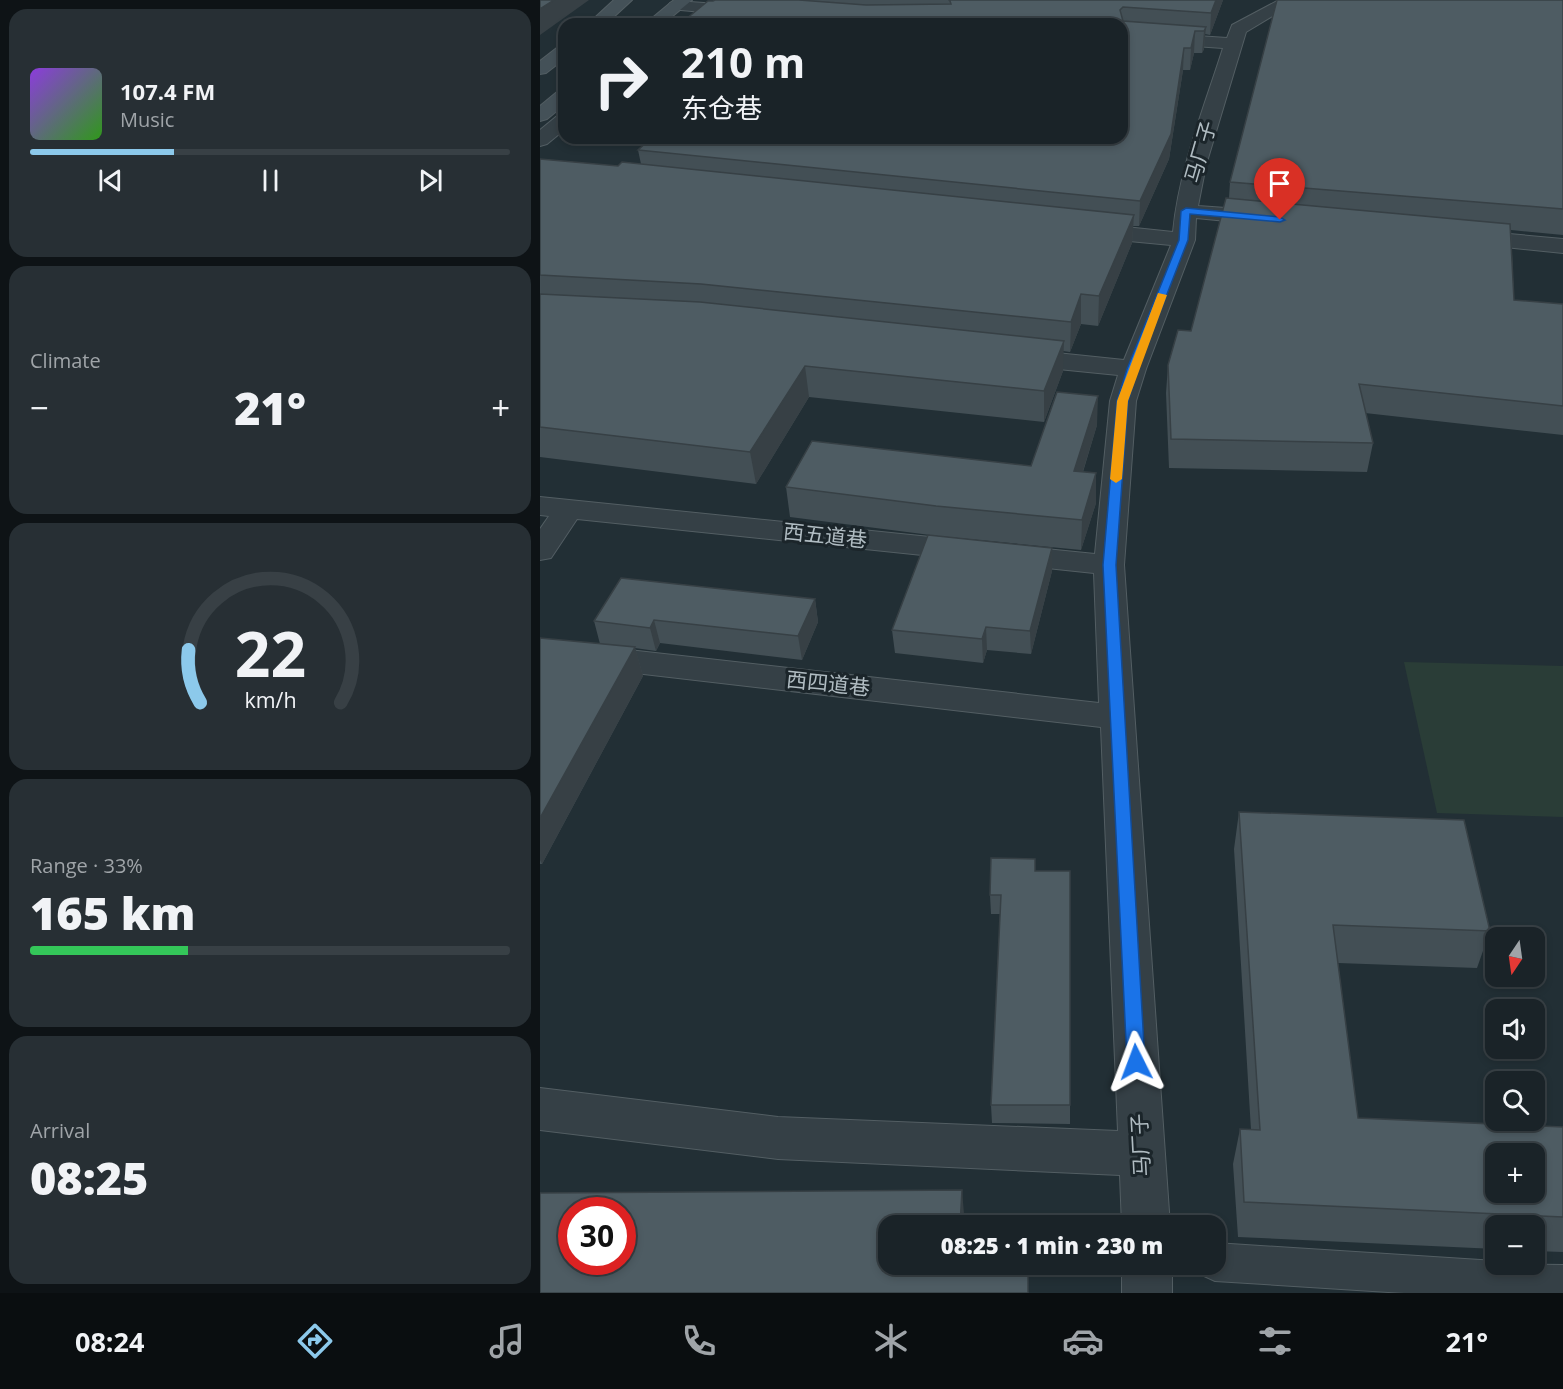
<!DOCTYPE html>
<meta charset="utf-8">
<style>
body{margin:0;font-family:"Open Sans","Noto Sans SC",sans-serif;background:#272f34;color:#f1f3f6;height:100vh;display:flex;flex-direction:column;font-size:22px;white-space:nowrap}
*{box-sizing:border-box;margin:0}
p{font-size:20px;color:#9fa4a8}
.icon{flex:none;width:33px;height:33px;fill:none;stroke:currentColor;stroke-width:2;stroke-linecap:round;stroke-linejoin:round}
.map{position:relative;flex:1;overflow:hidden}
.sheet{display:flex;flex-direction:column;gap:9px;padding:9px;background:#0e1316;width:540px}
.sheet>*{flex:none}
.banner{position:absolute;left:18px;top:18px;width:570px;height:126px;border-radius:18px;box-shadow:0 3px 9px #0003,0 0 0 2px #384045;background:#1a2328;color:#f1f3f6;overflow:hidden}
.needle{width:39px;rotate:193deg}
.buttons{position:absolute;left:945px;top:927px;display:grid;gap:12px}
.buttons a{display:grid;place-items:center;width:60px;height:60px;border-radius:12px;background:#1a2328;box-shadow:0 3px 9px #0003,0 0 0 2px #384045;font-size:30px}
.speed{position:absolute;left:18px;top:1197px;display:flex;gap:12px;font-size:30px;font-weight:700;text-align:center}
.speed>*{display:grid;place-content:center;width:78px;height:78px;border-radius:50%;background:#1a2328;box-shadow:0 3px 9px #0003,0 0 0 2px #384045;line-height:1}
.speed .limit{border:9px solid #d22;background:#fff;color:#111}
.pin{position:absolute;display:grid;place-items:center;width:51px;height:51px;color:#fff;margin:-62px -26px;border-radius:50% 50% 50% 0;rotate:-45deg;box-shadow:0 0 6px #0007}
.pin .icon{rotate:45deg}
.me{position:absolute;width:66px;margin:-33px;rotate:357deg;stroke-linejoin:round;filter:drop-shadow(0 0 4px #0008)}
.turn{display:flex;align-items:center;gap:21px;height:126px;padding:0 24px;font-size:27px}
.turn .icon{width:78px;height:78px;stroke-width:2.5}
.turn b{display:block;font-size:42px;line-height:51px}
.big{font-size:45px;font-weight:800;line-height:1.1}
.sheet .tile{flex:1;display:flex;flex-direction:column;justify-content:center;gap:9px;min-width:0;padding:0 21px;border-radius:18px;background:#272f34}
.sheet .dial{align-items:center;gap:0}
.dial svg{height:156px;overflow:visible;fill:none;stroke:#384045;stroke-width:7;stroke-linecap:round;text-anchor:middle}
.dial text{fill:#f1f3f6;stroke:none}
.song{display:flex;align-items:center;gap:18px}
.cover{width:72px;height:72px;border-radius:9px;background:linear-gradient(135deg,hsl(270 70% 55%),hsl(110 70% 35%))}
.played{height:6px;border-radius:3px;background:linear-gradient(90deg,#8cc9eb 30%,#384045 30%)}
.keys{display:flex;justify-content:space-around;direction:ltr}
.heat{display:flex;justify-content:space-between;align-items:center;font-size:33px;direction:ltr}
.charge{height:9px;border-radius:4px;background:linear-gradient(90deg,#34c759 33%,#384045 0)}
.trip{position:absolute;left:338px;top:1215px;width:348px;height:60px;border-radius:18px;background:#1a2328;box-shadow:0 3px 9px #0003,0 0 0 2px #384045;font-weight:800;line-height:60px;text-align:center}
.menu{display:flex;height:96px;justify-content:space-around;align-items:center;background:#0a0e10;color:#9fa4a8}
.menu .icon{width:42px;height:42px}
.menu .active{color:#8cc9eb}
.menu b{font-size:27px;color:#f1f3f6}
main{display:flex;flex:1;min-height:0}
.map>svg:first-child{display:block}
.green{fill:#2a3d37}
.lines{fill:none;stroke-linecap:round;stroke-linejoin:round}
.lane-casing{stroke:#535e63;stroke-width:2}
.street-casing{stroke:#535e63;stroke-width:2}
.secondary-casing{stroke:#535e63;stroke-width:2}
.lane{fill:#354046;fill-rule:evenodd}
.street{fill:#354046;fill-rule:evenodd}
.secondary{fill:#445158;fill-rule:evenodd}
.wall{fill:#434f55}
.shaded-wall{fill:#374045}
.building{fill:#4e5c63;stroke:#374045;stroke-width:1.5;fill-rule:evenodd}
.route{fill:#1a73e8;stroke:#114b97;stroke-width:1.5}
.slow{fill:#f59e0b}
.labels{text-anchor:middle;stroke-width:6;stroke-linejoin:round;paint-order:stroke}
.street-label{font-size:21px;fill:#b0bcc2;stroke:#1b252a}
</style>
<main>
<section class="sheet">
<div class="tile">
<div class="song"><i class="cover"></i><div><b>107.4 FM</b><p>Music</p></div></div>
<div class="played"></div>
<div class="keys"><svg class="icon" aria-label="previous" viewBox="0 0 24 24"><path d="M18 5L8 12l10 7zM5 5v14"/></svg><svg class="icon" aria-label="pause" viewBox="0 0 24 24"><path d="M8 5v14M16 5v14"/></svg><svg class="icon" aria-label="next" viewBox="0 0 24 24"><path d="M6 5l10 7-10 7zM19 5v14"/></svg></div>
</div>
<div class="tile"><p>Climate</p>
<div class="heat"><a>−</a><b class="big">21°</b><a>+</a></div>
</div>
<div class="tile dial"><svg viewBox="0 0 100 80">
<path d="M14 69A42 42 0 1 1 86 69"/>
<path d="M14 69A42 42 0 0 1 8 42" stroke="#8cc9eb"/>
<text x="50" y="56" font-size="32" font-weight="700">22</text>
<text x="50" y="72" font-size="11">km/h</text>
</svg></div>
<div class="tile"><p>Range · 33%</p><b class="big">165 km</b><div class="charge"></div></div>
<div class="tile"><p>Arrival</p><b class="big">08:25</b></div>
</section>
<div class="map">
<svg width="1023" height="1293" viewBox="0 0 1023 1293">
<rect width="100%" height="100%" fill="#222f35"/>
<!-- green -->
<polygon class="green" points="864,662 1023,666 1023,817 897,813"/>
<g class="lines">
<defs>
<polygon id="lane" points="675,1243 956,1261 956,1264 1023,1265 1023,1293 864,1293 675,1281 662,1275 657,1264 675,1264"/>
<g id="street">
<path d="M739 0H759L706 32 666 165 658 206 728 211 736 213 739 218 736 223 728 225 656 218 655 240 606 369 596 401 584 565 630 1226H582L580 1175 238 1159 0 1130V1088L238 1117 578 1131 561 727 0 662V640L559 703 554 573 37 519 11 558 0 560V529L9 516 0 515V497L555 554 570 401 578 375 478 365 469 362 465 357 469 352 478 349 584 360 631 245 547 237 539 235 536 230 539 225 547 223 633 232C639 169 664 108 683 48L582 41V31L687 38 692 25Z"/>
<polygon points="136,1 206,6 214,11 206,16 130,9 128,6 130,3"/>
<polygon points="24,114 24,130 7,144 0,146 0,130 17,116"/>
<polygon points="925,230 1023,239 1023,253 917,242 914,237 917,232"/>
<rect x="582" y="1264" width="50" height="29"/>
</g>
<g id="secondary">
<polygon points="74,0 92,0 66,24 48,24"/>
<polygon points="134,0 152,0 123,24 105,24"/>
<polygon points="24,46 24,59 6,73 0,74 0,61 18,47"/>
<polygon points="24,90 24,105 7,119 0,121 0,106 17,92"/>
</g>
</defs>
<!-- lane casing -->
<use href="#lane" class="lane-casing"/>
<!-- street casing -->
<use href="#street" class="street-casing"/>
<!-- secondary casing -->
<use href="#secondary" class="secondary-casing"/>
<!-- lane -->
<use href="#lane" class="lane"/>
<!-- street -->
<use href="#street" class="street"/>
<!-- secondary -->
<use href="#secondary" class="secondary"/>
</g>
<!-- wall -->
<g class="wall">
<polygon points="175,0 683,0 670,35 665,34 664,49 662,53 654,53 650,70 643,70 629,159 599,226 593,226 592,243 558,326 541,324 530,352 523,351 523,371 504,422 269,397 216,484 0,457 0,159 78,166 101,164 98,150 582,138 173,1"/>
<polygon points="1023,0 1023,235 971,230 974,300 1023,304 1023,435 825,413 833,443 827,472 629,468 626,393 628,365 651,331 689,198 690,182"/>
<polygon points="557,425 543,472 556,503 541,550 398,536 250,517 246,487 491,466"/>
<polygon points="512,571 491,654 447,650 443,663 355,653 352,630"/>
<polygon points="275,599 278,622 262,660 120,643 116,651 95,648 103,676 2,864 0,864 0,638 60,644 54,621"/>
<polygon points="699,812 950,931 937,968 798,963 818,1118 1023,1127 1023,1252 994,1251 994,1226 956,1226 956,1249 698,1237 693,1164 700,1129 711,1130 694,849"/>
<polygon points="495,859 495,871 530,1105 530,1124 452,1123 451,1105 460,914 451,914 450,895"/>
</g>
<!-- shaded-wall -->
<g class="shaded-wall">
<polygon points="14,0 49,0 0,35 0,9"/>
<polygon points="676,0 683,0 670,35 671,13"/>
<polygon points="666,27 664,49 662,53 664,31"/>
<polygon points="655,31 654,53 650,70 651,48"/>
<polygon points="644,48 643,70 629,159 599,226 600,201"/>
<polygon points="594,215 592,243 558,326 559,296"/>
<polygon points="541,294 541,324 530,352 531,322"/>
<polygon points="524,341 523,371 504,422 504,391"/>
<polygon points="265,366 269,397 216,484 210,452"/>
<polygon points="558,396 557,425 534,500 534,471"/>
<polygon points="556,473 556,503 541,550 542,520"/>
<polygon points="512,548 512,571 491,654 490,631"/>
<polygon points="275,599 278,622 262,660 258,636"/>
<polygon points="114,620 120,643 116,651 110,628"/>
<polygon points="446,627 447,650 443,663 442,639"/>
<polygon points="95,647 103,676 2,864 0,860 0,818"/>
<polygon points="422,1190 425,1226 420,1226"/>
</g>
<!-- building -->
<g class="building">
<polygon points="0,0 14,0 0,9"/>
<polygon points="175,0 259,0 326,5 411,4 410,1 409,0 676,0 671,13 583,7 580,10 583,21 666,27 664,31 655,31 651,48 644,48 631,134 600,201 98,150 111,138 582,138 582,24 140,24 168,1 173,1"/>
<polygon points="737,0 1023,0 1023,209 690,182"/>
<polygon points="0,159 78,166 82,162 594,215 559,296 541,294 531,322 161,284 0,275"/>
<polygon points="686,198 970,224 974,300 1023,304 1023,406 819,384 833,443 631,439 628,365 638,330 651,331"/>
<polygon points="0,294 160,302 524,341 504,391 265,366 210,452 0,427"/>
<polygon points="517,392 558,396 534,471 556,473 542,520 396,506 246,487 272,441 491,466"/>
<polygon points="388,535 512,548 490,631 446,627 442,639 352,630"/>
<polygon points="81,578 275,599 258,636 114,620 110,628 54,621"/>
<polygon points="0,638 95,647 0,818"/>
<path d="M699 812 924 820 950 931 793 925 818 1118 1023 1127V1217L704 1202 700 1129 720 1130ZM956 1154H994V1192H956Z"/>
<polygon points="451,858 495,859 495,871 530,871 530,1105 451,1105 461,895 450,895"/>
<path d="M422 1190 420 1226H348V1264H488V1293H0V1193ZM32 1210H82V1262H32Z"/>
</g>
<!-- route -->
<polygon class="route" points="646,208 740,217 745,220 740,222 650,214 648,240 598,369 588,401 576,565 605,1062 603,1068 596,1070 590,1068 587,1062 563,565 577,401 587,369 639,240 641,211"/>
<!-- slow -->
<polygon class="slow" points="618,293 627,295 588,401 582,479 576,483 570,479 577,401"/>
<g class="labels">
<!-- street labels -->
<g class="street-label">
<text transform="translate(661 152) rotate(-74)" y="7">马厂子</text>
<text transform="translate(285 536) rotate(6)" y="7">西五道巷</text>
<text transform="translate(288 684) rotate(6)" y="7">西四道巷</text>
<text transform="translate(601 1145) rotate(-93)" y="7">马厂子</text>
</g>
</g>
</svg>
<div class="buttons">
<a><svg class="needle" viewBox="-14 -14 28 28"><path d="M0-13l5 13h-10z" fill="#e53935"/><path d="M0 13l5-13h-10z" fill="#9fa4a8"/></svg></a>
<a><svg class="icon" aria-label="sound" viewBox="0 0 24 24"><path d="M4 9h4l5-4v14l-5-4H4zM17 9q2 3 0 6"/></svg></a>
<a><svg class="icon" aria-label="search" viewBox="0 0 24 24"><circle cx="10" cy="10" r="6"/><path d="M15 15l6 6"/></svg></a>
<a>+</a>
<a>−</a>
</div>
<div class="speed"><div class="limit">30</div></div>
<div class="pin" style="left:740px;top:220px;background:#d93025"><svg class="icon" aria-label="arrive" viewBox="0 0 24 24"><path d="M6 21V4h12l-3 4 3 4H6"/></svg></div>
<svg class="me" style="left:596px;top:1062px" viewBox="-20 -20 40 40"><path d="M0-17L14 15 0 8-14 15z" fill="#1a73e8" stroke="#fff" stroke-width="4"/></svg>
<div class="trip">08:25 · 1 min · 230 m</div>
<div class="banner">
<div class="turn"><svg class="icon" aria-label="right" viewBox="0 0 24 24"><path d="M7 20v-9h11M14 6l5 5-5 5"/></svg><div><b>210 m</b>东仓巷</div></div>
</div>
</div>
</main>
<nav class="menu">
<b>08:24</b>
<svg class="icon active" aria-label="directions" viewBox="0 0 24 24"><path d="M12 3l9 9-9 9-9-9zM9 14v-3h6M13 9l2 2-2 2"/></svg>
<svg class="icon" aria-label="music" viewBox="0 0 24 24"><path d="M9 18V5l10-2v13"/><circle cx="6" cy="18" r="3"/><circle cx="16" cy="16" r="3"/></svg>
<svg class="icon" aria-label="phone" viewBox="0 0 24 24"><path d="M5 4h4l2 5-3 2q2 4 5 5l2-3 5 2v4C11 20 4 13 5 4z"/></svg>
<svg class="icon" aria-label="climate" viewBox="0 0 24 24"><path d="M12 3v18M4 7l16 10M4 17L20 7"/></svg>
<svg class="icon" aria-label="car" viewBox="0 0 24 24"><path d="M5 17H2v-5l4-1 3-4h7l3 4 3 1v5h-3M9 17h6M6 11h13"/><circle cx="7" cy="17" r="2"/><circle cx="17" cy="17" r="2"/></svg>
<svg class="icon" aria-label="filters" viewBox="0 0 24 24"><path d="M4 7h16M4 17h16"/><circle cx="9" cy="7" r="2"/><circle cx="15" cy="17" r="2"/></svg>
<b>21°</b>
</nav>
